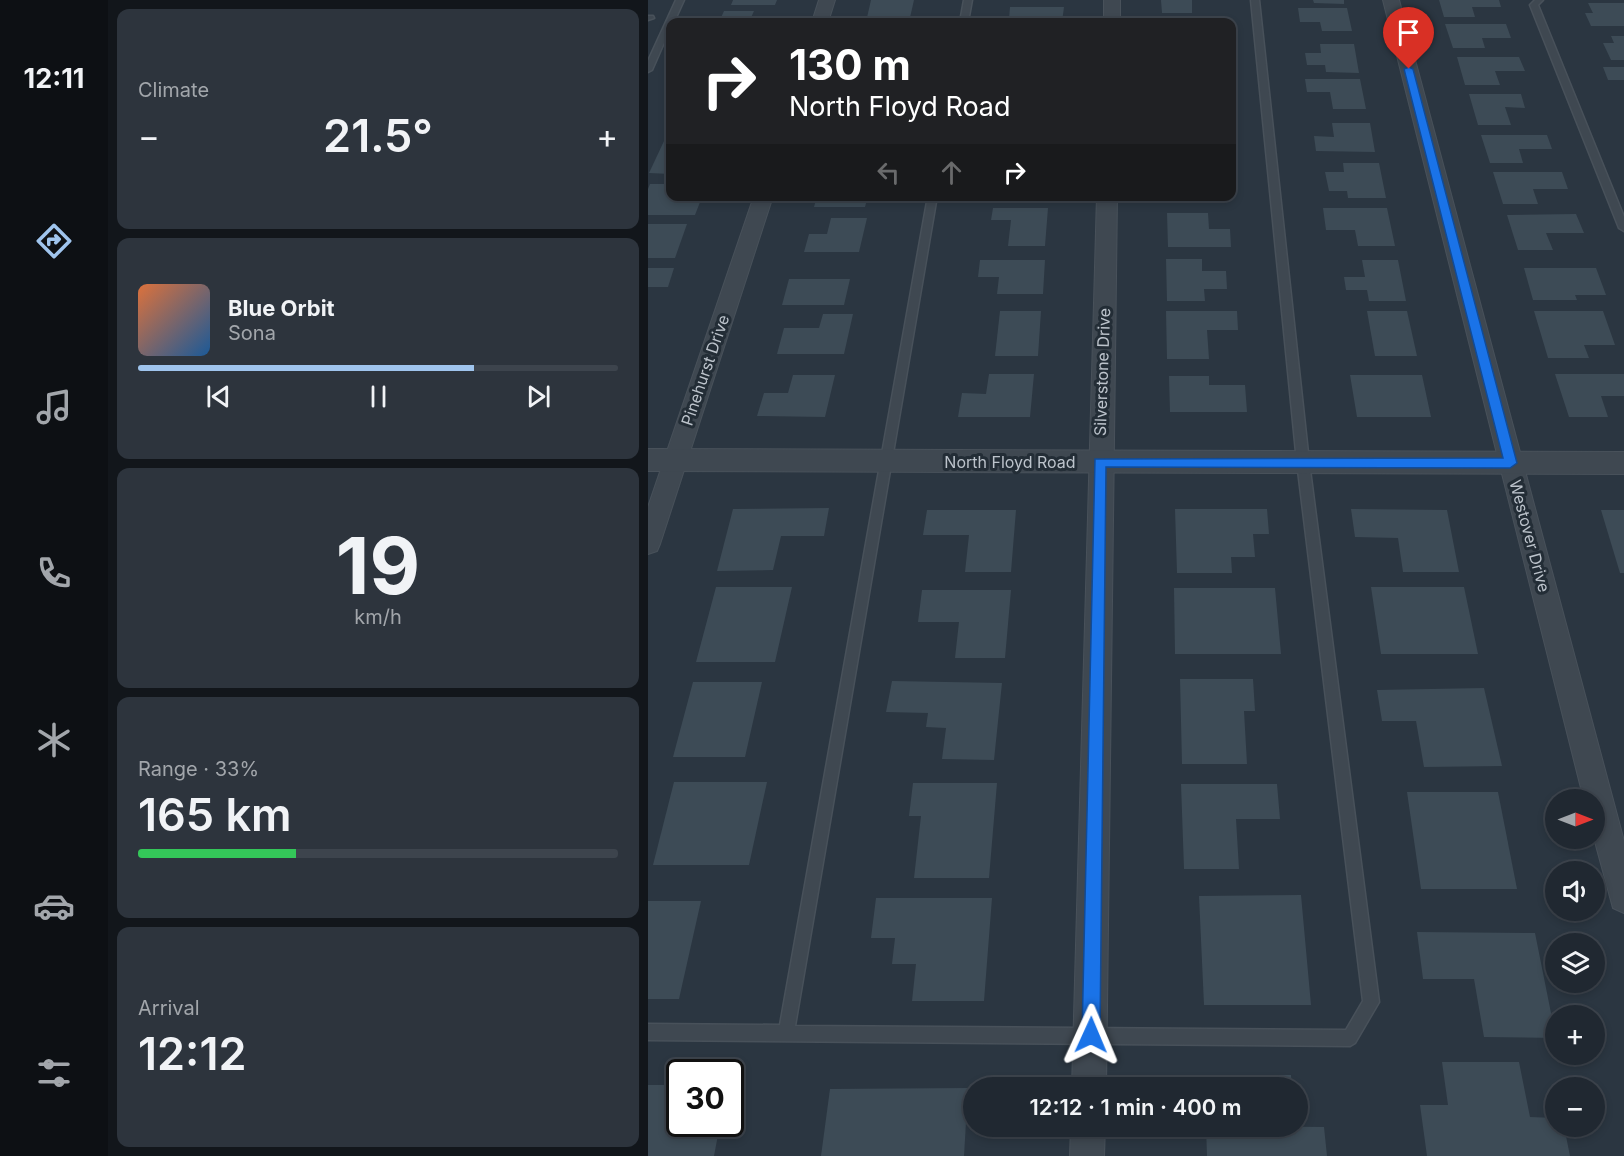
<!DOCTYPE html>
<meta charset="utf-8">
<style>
body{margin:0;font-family:Inter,sans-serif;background:#2d343d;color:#f1f3f6;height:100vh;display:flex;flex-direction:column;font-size:22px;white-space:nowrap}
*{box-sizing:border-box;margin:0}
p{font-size:20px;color:#a2a6ab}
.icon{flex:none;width:33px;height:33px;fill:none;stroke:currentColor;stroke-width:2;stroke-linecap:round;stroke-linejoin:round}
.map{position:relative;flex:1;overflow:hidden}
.panel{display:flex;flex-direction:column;gap:9px;padding:9px;background:#12161b;width:540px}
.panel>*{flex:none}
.top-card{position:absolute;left:18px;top:18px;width:570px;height:183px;border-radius:12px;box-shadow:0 3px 9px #0003,0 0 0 2px #3d444d;background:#202124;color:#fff;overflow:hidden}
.needle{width:39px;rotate:90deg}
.tools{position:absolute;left:897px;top:789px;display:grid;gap:12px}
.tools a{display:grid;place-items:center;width:60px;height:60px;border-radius:50%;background:#202831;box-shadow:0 3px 9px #0003,0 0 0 2px #3d444d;font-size:30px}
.speed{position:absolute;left:18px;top:1059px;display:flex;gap:12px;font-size:30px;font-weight:700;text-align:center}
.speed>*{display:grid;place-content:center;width:78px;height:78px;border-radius:50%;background:#202831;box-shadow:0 3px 9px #0003,0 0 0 2px #3d444d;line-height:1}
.speed .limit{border:3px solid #111;border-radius:9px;background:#fff;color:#111}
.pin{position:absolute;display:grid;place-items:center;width:51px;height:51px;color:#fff;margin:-62px -26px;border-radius:50% 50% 50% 0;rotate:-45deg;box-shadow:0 0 6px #0007}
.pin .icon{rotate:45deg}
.me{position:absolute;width:66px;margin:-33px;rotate:1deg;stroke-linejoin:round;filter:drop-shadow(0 0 4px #0008)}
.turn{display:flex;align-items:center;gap:21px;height:126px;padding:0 24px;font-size:27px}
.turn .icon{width:78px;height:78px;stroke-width:2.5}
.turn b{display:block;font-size:42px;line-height:51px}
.lanes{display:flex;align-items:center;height:57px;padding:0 24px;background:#0003;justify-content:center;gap:30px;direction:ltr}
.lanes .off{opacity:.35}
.big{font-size:45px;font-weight:600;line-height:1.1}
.panel .card{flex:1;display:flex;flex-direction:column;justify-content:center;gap:9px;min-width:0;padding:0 21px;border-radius:12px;background:#2d343d}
.panel .dial{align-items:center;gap:0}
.dial b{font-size:78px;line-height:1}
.song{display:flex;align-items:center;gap:18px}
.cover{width:72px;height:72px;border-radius:9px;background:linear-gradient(135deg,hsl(20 70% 55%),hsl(210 70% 35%))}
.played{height:6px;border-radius:3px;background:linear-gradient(90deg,#9fc4ed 70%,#3d444d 70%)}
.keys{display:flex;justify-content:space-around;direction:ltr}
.heat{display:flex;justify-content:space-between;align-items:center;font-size:33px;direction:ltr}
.charge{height:9px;border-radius:4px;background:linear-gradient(90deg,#34c759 33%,#3d444d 0)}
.trip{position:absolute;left:315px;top:1077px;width:345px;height:60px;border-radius:30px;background:#202831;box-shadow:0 3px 9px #0003,0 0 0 2px #3d444d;font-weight:600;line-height:60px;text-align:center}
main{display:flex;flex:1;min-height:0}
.tabs{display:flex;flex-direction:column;width:108px;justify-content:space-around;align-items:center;background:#0d1014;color:#a2a6ab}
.tabs .icon{width:42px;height:42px}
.tabs .active{color:#9fc4ed}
.tabs b{font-size:27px;color:#f1f3f6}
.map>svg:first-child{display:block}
.building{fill:#3d4b56}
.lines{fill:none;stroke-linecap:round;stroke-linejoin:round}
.service-casing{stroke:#48515a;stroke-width:3}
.minor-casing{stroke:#48515a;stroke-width:2}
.tertiary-casing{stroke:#48515a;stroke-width:2}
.service{fill:#3f4851;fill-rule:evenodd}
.minor{fill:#3f4851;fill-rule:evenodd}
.tertiary{fill:#3f4851;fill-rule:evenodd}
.route{fill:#1a73e8;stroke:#114b97;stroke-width:1.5}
.labels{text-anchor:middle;stroke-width:6;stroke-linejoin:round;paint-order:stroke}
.street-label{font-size:16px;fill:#bcc3cb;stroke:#232d36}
</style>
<main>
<nav class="tabs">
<b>12:11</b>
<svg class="icon active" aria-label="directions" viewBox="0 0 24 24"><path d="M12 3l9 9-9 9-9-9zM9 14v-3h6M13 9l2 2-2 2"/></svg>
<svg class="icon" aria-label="music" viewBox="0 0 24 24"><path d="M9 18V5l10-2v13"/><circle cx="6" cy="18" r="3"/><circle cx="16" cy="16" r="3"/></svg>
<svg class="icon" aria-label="phone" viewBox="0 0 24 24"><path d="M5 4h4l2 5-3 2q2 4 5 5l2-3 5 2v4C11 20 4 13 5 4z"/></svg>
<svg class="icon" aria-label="climate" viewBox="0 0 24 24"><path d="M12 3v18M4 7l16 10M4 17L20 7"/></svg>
<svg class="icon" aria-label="car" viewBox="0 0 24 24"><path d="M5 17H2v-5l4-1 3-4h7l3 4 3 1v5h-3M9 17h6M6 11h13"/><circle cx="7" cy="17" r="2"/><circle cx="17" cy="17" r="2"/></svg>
<svg class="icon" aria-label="filters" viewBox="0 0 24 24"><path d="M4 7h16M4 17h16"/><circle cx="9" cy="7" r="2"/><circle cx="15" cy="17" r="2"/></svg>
</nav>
<section class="panel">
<div class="card"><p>Climate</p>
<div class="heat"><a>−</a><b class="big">21.5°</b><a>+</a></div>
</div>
<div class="card">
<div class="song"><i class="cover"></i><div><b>Blue Orbit</b><p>Sona</p></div></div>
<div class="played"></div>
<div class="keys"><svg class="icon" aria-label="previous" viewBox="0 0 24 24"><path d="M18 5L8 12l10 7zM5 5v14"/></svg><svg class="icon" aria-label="pause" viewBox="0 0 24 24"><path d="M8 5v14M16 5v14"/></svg><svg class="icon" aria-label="next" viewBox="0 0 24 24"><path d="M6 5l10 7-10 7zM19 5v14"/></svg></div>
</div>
<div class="card dial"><b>19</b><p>km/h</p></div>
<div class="card"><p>Range · 33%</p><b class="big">165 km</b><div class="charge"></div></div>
<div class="card"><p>Arrival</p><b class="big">12:12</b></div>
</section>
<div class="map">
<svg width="976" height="1156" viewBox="0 0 976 1156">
<rect width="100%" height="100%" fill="#2b3641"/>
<!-- building -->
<g class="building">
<polygon points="85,0 129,0 127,5 83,5"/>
<polygon points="223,0 266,0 261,22 218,22"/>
<polygon points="513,0 544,0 544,13 514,13"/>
<polygon points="665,0 696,0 696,4 666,3"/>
<polygon points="791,0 851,0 853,7 824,7 827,17 796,17"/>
<polygon points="940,3 976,3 976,26 943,26 937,13 945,13"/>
<polygon points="362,7 416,7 414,22 383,22 384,19 361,19"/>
<polygon points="650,8 699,8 704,31 674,31 672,22 652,22"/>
<polygon points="76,11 106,11 101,22 71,22"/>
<polygon points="797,24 858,24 863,38 834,38 837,48 805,48"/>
<polygon points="963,36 976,36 976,60 963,60 955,43 966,43"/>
<polygon points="672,44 706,44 711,73 678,72 677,65 659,65 657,53 673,53"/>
<polygon points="809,57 871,57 877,71 847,71 852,85 817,85"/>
<polygon points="955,67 976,67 976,80 960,80"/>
<polygon points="657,79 712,79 718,109 685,109 682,92 659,92"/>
<polygon points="821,94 873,94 877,108 857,107 863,125 830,125"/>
<polygon points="684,123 722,123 727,152 668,151 666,136 686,137"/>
<polygon points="833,135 899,135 904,149 871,149 875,163 842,163"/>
<polygon points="16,141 22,141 22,174 1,173"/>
<polygon points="695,163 731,163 738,198 700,198 699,191 681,191 677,172 696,172"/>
<polygon points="845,172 914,172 920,189 885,189 890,204 855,204"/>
<polygon points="2,184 22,184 22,196 54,197 47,215 0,215 0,189"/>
<polygon points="169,196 220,196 217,207 166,207"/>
<rect x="519" y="196" width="37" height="7"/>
<polygon points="345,208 400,208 397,246 360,246 363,220 343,220"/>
<polygon points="675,208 739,208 747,246 710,246 707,230 678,230"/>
<polygon points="519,213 560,213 561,229 582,229 583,247 520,247"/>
<polygon points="928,214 936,233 898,233 905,250 870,250 859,215"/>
<polygon points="183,218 219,218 211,252 156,252 161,234 179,234"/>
<polygon points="0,224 39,224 27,258 0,258"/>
<polygon points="518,259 554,259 554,271 578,271 579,289 556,289 557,301 519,301"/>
<polygon points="332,260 397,260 395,294 349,294 351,277 330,277"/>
<polygon points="714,260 750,260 758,301 721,301 719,290 698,290 696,277 717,277"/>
<polygon points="0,268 26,268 20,287 0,287"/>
<polygon points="876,268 948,268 958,295 927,295 929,300 885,300"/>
<polygon points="141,279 202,279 196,305 134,305"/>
<polygon points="352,311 393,311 390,356 347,356"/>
<polygon points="518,311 589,311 590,330 559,330 561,359 519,359"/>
<polygon points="719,311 759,311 769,356 727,356"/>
<polygon points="886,311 955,311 967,345 936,345 941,358 900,358"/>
<polygon points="175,314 205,314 196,354 129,354 136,328 171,328"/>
<polygon points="341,374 386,374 382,417 310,417 314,393 338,394"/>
<polygon points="907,374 976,374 976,396 953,396 960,417 921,417"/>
<polygon points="145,375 187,375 177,417 109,416 116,393 140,393"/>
<polygon points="702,375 774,375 783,417 709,417"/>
<polygon points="521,376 561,376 561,385 597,385 599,412 522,412"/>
<polygon points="181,508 176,536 133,536 125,570 69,571 85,509"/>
<polygon points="527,509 619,509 621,534 605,534 607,557 583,557 584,573 529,573"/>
<polygon points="703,509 799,510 811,572 755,572 750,538 707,537"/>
<polygon points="279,510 368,510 363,572 317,572 321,535 275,535"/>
<polygon points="953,510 976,510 976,573 972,573"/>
<polygon points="68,587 144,587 127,662 48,662"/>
<polygon points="723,587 816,587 830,654 733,654"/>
<polygon points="526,588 627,588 633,654 527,654"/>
<polygon points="274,590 363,590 357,658 307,658 311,622 270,622"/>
<polygon points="532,679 605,679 607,711 596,711 599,764 534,764"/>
<polygon points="244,681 354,683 346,760 294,759 298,728 278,727 280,713 238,712"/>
<polygon points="45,682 114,682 97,757 25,757"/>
<polygon points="836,688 854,766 776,767 768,721 734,721 729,690"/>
<polygon points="26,782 119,782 101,865 5,865"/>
<polygon points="265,783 349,783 341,878 266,878 273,816 261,816"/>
<polygon points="533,784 629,784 632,819 588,819 591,869 536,869"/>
<polygon points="759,792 850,792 869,889 773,889"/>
<polygon points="653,895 663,1005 556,1005 551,896"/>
<polygon points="228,898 344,898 336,1001 264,1001 268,964 244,964 247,938 223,938"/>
<polygon points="0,901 53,901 31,999 0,999"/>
<polygon points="769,932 887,933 908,1038 836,1037 826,979 775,979"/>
<polygon points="794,1062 871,1062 882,1117 908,1118 908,1126 916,1126 922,1156 779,1156 772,1105 800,1105"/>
<polygon points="556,1075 643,1075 644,1088 556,1088"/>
<polygon points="0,1085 32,1085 32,1124 72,1124 66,1156 0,1156"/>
<polygon points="320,1088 316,1156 173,1156 182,1089"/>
<polygon points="558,1126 676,1127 679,1156 559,1156"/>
</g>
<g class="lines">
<defs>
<g id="service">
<polygon points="28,0 36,0 26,22 22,22 22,29 4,70 0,72 0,61"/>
<polygon points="316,0 324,0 320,22 312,22"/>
<polygon points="603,0 611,0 661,462 731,1002 707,1043 702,1046 0,1040 0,1024 132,1025 280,196 289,196 147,1026 698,1030 715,1001 649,462"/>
<polygon points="887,0 895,0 890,5 976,217 976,231 971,228 882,5"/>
<polygon points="0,16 5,16 6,18 0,20"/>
</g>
<g id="minor">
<polygon points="171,0 187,0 180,22 164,22"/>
<rect x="456" y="0" width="16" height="22"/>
<polygon points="735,0 751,0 976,841 976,913 965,908 946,838 946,800 936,800"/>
<polygon points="106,196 125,196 12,544 9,551 0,554 0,507"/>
<polygon points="449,196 469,196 458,1088 424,1088"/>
<polygon points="423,1126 457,1126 456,1156 422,1156"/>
</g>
<polygon id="tertiary" points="0,449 976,452 976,474 0,471"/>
</defs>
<!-- service casing -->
<use href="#service" class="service-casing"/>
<!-- minor casing -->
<use href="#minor" class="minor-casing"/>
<!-- tertiary casing -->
<use href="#tertiary" class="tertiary-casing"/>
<!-- service -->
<use href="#service" class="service"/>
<!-- minor -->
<use href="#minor" class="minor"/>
<!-- tertiary -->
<use href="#tertiary" class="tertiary"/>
</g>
<!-- route -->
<polygon class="route" points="761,67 765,69 869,463 862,468 458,467 452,1035 449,1041 443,1044 437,1041 434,1035 447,459 855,458 756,69"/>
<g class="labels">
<!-- street labels -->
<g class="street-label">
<text transform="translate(57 370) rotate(-71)" y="6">Pinehurst Drive</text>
<text transform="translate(454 372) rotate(-88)" y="6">Silverstone Drive</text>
<text x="362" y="468">North Floyd Road</text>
<text transform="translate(882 536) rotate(75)" y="6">Westover Drive</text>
</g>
</g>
</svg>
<div class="tools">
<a><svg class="needle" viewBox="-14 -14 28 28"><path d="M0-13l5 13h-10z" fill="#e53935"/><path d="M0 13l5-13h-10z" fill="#a2a6ab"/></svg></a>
<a><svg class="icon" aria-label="sound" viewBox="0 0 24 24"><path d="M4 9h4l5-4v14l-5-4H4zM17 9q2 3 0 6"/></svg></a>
<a><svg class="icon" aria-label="layers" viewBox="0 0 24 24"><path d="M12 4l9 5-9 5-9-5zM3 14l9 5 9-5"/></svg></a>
<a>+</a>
<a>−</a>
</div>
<div class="speed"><div class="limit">30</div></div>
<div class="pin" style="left:761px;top:69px;background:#d93025"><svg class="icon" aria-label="arrive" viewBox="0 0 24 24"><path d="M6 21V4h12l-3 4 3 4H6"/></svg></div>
<svg class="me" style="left:443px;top:1035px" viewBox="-20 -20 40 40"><path d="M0-17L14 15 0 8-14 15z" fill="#1a73e8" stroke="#fff" stroke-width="4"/></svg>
<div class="trip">12:12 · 1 min · 400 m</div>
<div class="top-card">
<div class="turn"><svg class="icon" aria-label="right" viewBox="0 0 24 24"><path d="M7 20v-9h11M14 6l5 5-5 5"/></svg><div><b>130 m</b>North Floyd Road</div></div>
<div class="lanes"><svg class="icon off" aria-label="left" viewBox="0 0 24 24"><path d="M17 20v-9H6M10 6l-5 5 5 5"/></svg><svg class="icon off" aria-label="ahead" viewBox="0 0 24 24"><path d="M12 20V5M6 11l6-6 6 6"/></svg><svg class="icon" aria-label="right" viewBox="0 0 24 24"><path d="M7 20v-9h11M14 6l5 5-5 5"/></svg></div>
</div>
</div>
</main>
